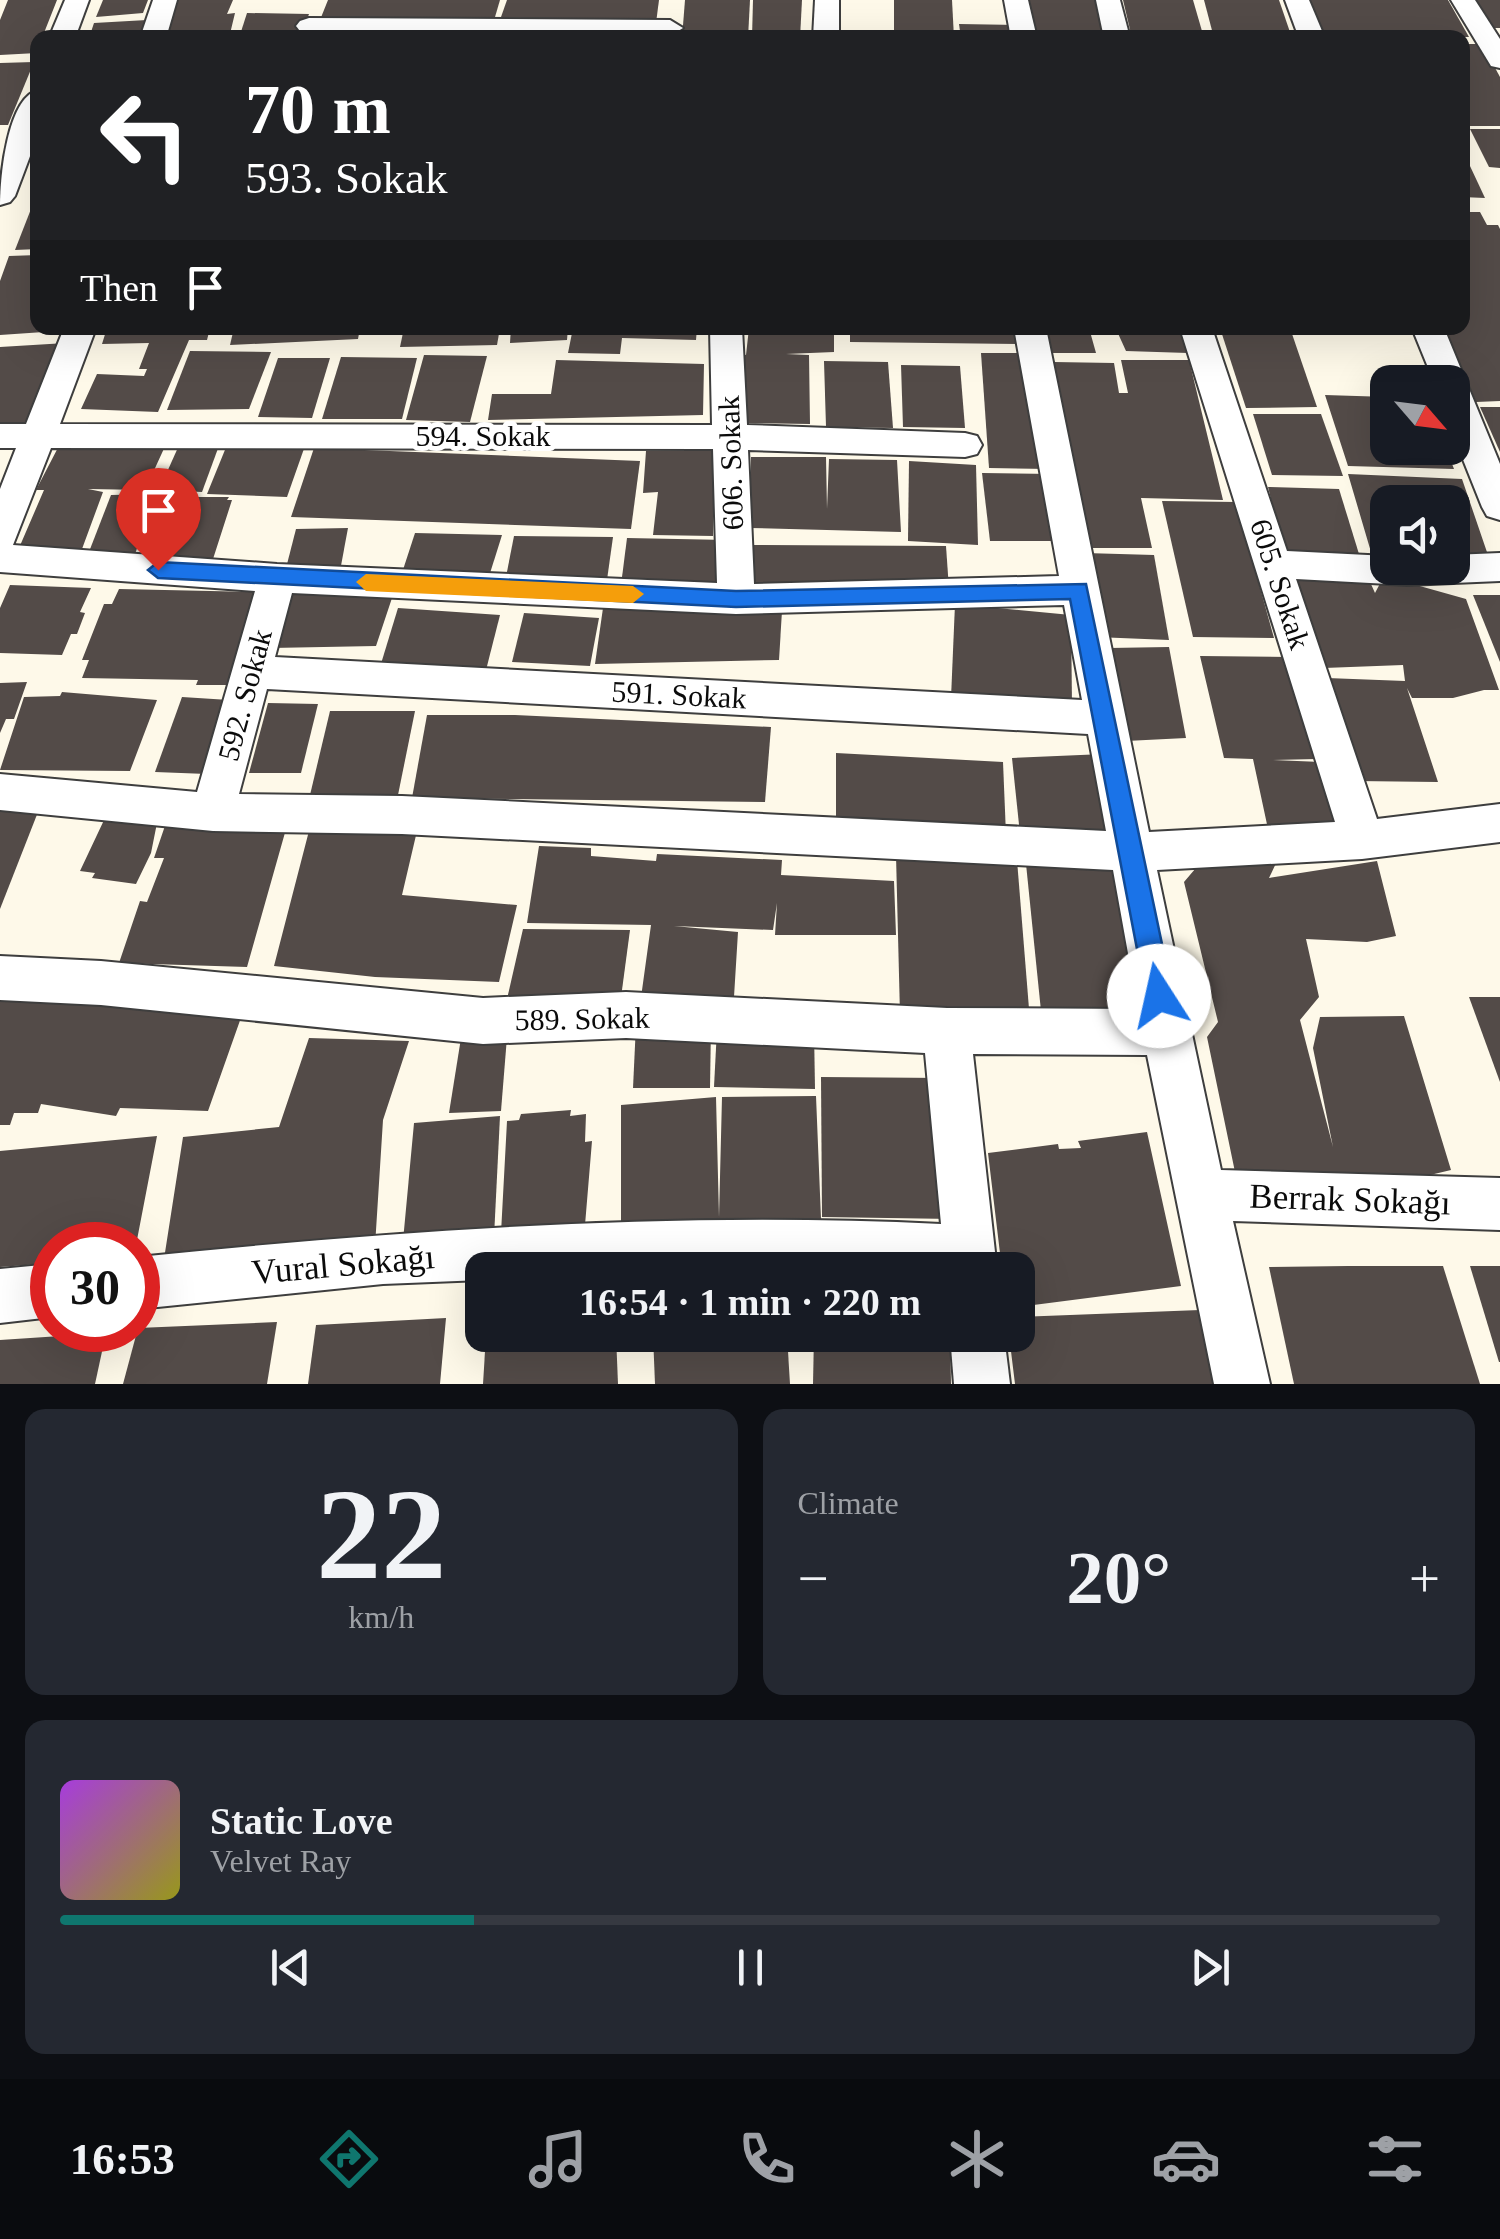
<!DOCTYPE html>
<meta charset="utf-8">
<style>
body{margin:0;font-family:"Times New Roman",serif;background:#242831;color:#f1f3f6;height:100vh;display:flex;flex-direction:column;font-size:38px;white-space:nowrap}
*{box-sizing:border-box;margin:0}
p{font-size:32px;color:#9ea1a6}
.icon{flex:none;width:55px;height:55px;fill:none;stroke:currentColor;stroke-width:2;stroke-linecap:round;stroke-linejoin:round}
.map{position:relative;height:1384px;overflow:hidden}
.sheet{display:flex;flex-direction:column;gap:25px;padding:25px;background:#0d0f14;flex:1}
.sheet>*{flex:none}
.banner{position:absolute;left:30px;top:30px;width:1440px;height:305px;border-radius:20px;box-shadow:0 10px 40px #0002;background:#202124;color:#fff;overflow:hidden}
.needle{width:65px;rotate:118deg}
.buttons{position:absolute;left:1370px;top:365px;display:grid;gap:20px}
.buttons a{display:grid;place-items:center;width:100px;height:100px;border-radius:20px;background:#171b24;box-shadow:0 10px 40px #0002;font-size:50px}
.speed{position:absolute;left:30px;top:1222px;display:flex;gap:20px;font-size:50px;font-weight:700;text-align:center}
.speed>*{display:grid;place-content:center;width:130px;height:130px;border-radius:50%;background:#171b24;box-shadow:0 10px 40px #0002;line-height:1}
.speed .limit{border:15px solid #d22;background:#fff;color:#111}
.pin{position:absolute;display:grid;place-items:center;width:85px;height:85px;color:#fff;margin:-102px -42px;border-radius:50% 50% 50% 0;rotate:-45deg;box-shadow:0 0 10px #0007}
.pin .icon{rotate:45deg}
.me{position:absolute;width:110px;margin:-55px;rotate:350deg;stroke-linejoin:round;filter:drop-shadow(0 0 8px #0008)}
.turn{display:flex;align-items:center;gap:35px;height:210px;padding:0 50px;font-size:45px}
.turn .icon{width:130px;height:130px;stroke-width:2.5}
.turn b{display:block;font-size:70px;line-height:85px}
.then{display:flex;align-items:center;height:95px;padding:0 50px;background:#0003;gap:20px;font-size:38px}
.big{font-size:75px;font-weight:700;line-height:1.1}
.sheet .tile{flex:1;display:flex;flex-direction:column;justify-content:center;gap:15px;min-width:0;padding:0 35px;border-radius:20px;background:#242831}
.sheet .dial{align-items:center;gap:0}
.dial b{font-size:130px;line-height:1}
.song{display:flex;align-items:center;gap:30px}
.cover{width:120px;height:120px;border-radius:15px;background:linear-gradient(135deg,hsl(280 70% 55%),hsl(60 70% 35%))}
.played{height:10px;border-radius:5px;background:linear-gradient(90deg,#0f766e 30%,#363941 30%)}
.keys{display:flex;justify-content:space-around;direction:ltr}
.heat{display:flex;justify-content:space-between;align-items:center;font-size:55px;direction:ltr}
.sheet .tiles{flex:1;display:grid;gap:25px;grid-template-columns:1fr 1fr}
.tile:last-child{grid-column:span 2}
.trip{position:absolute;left:465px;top:1252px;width:570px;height:100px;border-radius:20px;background:#171b24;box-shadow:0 10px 40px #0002;font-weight:700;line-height:100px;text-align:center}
.menu{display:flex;height:160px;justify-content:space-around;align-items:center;background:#090b0e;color:#9ea1a6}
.menu .icon{width:70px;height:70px}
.menu .current{color:#0f766e}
.menu b{font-size:45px;color:#f1f3f6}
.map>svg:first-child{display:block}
.building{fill:#534b48}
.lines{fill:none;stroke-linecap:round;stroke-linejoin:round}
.street-casing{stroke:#3e3e3e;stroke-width:4}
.street{fill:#fff;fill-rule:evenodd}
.route{fill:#1a73e8;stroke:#114b97;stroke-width:2.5}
.slow{fill:#f59e0b}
.labels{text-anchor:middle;stroke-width:10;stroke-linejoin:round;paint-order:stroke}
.street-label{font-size:30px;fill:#0b0b0b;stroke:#fff}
.near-street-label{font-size:35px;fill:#0b0b0b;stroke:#fff}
</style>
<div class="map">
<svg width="1500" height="1384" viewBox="0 0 1500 1384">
<rect width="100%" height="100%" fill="#fef9e9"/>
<!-- building -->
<g class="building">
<polygon points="8,0 57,0 42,38 38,38 37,53 0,55 0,20"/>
<polygon points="103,0 148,0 143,13 96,17"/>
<polygon points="173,0 233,0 227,14 235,13 229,38 163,38"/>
<polygon points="328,0 500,0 495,17 320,20"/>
<polygon points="507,0 659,0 656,23 501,17"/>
<polygon points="685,0 750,0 748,38 682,38"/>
<polygon points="753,0 802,0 800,38 752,38"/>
<polygon points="894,0 952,0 954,38 894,38"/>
<polygon points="1028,0 1099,0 1106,38 1031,38"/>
<polygon points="1123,0 1193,0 1204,38 1132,38"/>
<polygon points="1204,0 1279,0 1292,38 1214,38"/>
<polygon points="1304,0 1448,0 1469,37 1322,37"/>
<polygon points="1475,0 1500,0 1500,28 1492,28"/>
<polygon points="247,13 309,14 300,38 239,38"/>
<polygon points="147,20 143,38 89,38 94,23"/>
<polygon points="959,24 1021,25 1022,38 961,38"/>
<polygon points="1462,44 1482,44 1500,77 1500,126 1462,126"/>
<polygon points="34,62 8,125 0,125 0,63"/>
<polygon points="1470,129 1500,129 1500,168 1489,167"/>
<polygon points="1462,149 1485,198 1462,197"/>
<polygon points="31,209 38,209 38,249 15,250"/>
<polygon points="1462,212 1480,212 1487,225 1498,225 1500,229 1500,401 1476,402 1445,328 1462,328"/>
<polygon points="38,255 38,328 73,330 0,335 0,281 9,256"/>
<polygon points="107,328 210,328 207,340 189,340 158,412 81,409 97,374 144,376 147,369 139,369 149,343 102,344"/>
<polygon points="234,328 360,328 358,339 230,345"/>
<polygon points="404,328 500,328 497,345 400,347"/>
<polygon points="511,328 568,328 567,340 510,343"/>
<polygon points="573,328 697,328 696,340 622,338 620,354 568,353"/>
<polygon points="749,328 834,328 834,352 786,354 809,355 810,424 739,423 741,354 746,355"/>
<polygon points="850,328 1019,328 1022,344 850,342"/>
<polygon points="1047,328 1089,328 1096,353 1050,353"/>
<polygon points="1183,328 1188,353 1126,351 1116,329"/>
<polygon points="1220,328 1290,328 1317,407 1246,408"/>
<polygon points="66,343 30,429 0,429 0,347"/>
<polygon points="190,351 271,352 249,409 167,410"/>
<polygon points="981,353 1035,353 1048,469 989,468"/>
<polygon points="424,355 487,356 470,422 406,420"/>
<polygon points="341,357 417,358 402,419 322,419"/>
<polygon points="278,358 330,358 312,418 258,417"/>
<polygon points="556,360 704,364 703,415 488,420 492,394 551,394"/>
<polygon points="1121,360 1189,360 1223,500 1141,498 1152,548 1087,548 1054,362 1114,363 1119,393 1128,393"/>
<polygon points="824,361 888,362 893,428 826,427"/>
<polygon points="901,365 960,366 965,428 903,427"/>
<polygon points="1325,395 1388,397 1388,448 1446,448 1454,469 1348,466"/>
<polygon points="1480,407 1500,407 1500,452"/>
<polygon points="1253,414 1321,414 1343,476 1272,475"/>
<polygon points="63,438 167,442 145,490 88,489 103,492 82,549 19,548 44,490 36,490"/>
<polygon points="229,440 306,443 287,497 207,494"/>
<polygon points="180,443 220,443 202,492 159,490"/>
<polygon points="314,448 640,461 631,529 291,517"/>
<polygon points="646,451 714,451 713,536 653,535 658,492 643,493"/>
<polygon points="751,457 826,457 827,509 829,459 897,460 901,532 750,528"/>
<polygon points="909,461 976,465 978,545 908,541"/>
<polygon points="982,473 1053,474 1064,541 990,541"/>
<polygon points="1348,474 1462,479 1489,558 1452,556 1452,502 1388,502 1388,553 1371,552"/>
<polygon points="1268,487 1339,489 1359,554 1284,552"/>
<polygon points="156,494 134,557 87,557 111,495"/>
<polygon points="165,497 229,497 227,500 232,500 213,559 144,556"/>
<polygon points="1162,501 1236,502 1274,638 1193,637"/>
<polygon points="348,528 340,571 285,572 296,529"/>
<polygon points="415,533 502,535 486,586 400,579"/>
<polygon points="514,536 613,537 606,587 504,587"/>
<polygon points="627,538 728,540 726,587 621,585"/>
<polygon points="747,545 946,546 949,589 746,590"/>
<polygon points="1085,553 1154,555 1169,640 1096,637"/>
<polygon points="1366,573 1375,593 1384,576 1466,599 1499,690 1484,690 1453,698 1412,698 1407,688 1438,782 1356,781 1327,678 1405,681 1403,665 1324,668 1291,575"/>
<polygon points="10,585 91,588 80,612 85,613 77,634 71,634 62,655 0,653 0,608"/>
<polygon points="119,589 261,592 230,685 196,685 198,680 82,678 89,660 82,660 104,604 112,604"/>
<polygon points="287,594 393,595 376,646 271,648"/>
<polygon points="1473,595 1500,595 1500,662"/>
<polygon points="955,604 1071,615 1072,706 951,698"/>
<polygon points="398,608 500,615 485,674 380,667"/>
<polygon points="603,608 782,611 779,660 595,664"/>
<polygon points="524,613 599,618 590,666 512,662"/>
<polygon points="1169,647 1186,738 1126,741 1109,648"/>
<polygon points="1200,656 1289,657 1317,759 1273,760 1321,762 1338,831 1268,829 1253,759 1224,758"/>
<polygon points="27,682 14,719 6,719 0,733 0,683"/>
<polygon points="62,692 157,700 130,771 0,770 24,697 60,696"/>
<polygon points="182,697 229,700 207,774 155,772"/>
<polygon points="268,703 318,704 301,773 249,773"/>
<polygon points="330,711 415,711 398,795 310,795"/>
<polygon points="427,715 515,715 771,727 765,802 412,798"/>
<polygon points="836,753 1003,762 1006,835 836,824"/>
<polygon points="1104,754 1112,837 1020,834 1012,758"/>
<polygon points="0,811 38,812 0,909"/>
<polygon points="168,817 288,822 247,967 119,963 140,901 147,902 164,858 154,858"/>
<polygon points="105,818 157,823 151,853 136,884 92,878 95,873 80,871"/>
<polygon points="310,827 417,831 402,895 517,905 499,982 375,977 274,966"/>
<polygon points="539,846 591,848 591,856 656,861 657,854 782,860 781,875 894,881 896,935 775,935 777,903 773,930 674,926 738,932 733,1013 639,1012 651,925 527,923"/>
<polygon points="1025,854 1120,856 1144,1014 1041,1011"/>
<polygon points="896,855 1017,860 1030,1021 900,1015"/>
<polygon points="1278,859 1269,878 1377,861 1396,936 1367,942 1306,939 1319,997 1300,1020 1333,1147 1313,1048 1320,1017 1404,1016 1451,1170 1430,1175 1235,1172 1207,1037 1218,1022 1184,882 1201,862"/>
<polygon points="523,929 630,930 620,1005 507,999"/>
<polygon points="0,994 81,1000 158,1012 243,1012 208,1111 120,1108 116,1116 41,1104 38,1113 14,1113 10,1125 0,1125"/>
<polygon points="1469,997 1500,997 1500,1082"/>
<polygon points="636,1024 711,1024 710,1088 633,1088"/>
<polygon points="717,1029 814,1030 815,1089 714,1087"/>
<polygon points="507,1037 501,1111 449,1113 461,1038"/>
<polygon points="309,1038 409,1041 383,1120 375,1246 164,1259 183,1137 279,1127"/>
<polygon points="821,1077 943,1078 953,1219 822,1217"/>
<polygon points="816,1096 821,1219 621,1227 621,1105 716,1097 719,1217 722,1097"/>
<polygon points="571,1110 570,1116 586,1114 585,1142 592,1141 585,1225 501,1233 507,1121 519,1120 521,1114"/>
<polygon points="500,1116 494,1237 403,1241 414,1123"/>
<polygon points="1147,1132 1181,1286 1018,1307 1018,1270 1002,1270 988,1153 1058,1144 1059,1149 1081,1148 1078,1141"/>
<polygon points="157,1136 136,1245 52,1245 52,1263 0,1267 0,1151"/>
<polygon points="1348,1266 1443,1266 1480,1384 1294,1384 1269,1267"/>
<polygon points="1470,1266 1500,1266 1500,1362 1499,1362"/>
<polygon points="1200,1310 1217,1384 1015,1384 1009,1335 1018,1335 1018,1317"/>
<polygon points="446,1318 440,1384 308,1384 316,1325"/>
<polygon points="277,1322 267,1384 123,1384 138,1328"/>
<polygon points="106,1333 95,1384 0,1384 0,1340"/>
<polygon points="486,1335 616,1335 618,1384 483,1384"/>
<polygon points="653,1335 787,1335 790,1384 655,1384"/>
<polygon points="814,1335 950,1335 951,1384 813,1384"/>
</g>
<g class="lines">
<defs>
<g id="street">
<polygon points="65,0 89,0 75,38 49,38"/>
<polygon points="153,0 177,0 166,38 140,38"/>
<polygon points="815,0 839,0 839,38 813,38"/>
<polygon points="1004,0 1028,0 1037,38 1011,38"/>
<polygon points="1096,0 1120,0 1130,38 1104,38"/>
<polygon points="1285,0 1309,0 1325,38 1299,38"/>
<polygon points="1451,0 1475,0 1500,39 1500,68 1491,66"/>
<polygon points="309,18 670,20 683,28 670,36 300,31 296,26 300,21"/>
<path d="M38 90V135L15 196 10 202 0 205C0 178 7 98 38 90Z"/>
<path d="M64 328H96L60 424 712 425 710 328H742L747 425 965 433 977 436 982 445 977 454 965 457 748 450 754 584 1059 576 1014 328H1046L1149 832 1335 822 1180 328H1212L1287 551 1388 556V568H1452V555L1500 553V581L1407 585 1296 579 1377 819 1500 804V842L1362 859 1157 870 1221 1170 1500 1178V1230L1233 1221 1270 1384H1214L1147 1055 973 1054 997 1270H482V1280L383 1284 138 1309V1257C405 1230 672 1211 941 1224L925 1053 626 1038 483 1044 101 1005 0 1000V956L101 961 483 998 626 992 947 1008 1138 1009 1113 870 402 834 213 831 0 810V774L197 792 255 591 0 572V489L16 448H0V424H26ZM51 448 713 449 717 583 277 564 13 545ZM292 593 736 614 1064 605 1082 700 275 657ZM267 689 1088 734 1106 831 402 796 239 794Z"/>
<polygon points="1412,328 1444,328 1500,464 1500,520 1487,516 1482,507 1452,432 1452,382 1434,382"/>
<polygon points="52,1264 52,1317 0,1323 0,1269"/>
<polygon points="950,1335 1004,1335 1010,1384 954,1384"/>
</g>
</defs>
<!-- street casing -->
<use href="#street" class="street-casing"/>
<!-- street -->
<use href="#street" class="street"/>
</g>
<!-- route -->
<polygon class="route" points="158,562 736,591 1086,584 1173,996 1169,1005 1159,1008 1150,1005 1146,996 1070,599 736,607 158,578 148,570"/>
<!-- slow -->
<polygon class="slow" points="366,574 633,586 644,594 633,603 366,591 356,582"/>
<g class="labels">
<!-- street labels -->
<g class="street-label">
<text x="483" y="446">594. Sokak</text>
<text transform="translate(731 463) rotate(-92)" y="10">606. Sokak</text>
<text transform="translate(1280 584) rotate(72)" y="10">605. Sokak</text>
<text transform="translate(245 695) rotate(-75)" y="10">592. Sokak</text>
<text transform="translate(679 695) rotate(3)" y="10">591. Sokak</text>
<text transform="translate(582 1019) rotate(-1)" y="10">589. Sokak</text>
</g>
<!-- near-street labels -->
<g class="near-street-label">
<text transform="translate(1350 1199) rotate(2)" y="12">Berrak Sokağı</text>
<text transform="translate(343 1264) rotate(-5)" y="12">Vural Sokağı</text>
</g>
</g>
</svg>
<div class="buttons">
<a><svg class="needle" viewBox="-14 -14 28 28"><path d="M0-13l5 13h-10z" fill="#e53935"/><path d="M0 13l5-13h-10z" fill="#9ea1a6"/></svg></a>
<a><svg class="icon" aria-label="sound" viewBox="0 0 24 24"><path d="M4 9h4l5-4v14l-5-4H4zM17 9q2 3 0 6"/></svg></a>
</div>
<div class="speed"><div class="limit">30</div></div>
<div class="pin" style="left:158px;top:570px;background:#d93025"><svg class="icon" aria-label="arrive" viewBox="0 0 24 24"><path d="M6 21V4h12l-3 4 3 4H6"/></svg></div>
<svg class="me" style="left:1159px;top:996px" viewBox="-20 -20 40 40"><circle r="19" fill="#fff"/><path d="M0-13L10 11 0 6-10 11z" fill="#1a73e8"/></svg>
<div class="trip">16:54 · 1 min · 220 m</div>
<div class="banner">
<div class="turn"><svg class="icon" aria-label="left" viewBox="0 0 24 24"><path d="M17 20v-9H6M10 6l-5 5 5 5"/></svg><div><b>70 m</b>593. Sokak</div></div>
<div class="then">Then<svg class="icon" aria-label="arrive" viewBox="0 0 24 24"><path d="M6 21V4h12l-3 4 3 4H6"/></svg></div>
</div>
</div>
<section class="sheet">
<div class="tiles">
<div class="tile dial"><b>22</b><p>km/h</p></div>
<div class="tile"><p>Climate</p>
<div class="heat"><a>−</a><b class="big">20°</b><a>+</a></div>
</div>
<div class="tile">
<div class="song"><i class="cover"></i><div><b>Static Love</b><p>Velvet Ray</p></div></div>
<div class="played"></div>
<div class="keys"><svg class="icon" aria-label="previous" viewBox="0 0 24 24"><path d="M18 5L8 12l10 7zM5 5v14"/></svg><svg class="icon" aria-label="pause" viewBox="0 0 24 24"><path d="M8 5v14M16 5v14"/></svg><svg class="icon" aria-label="next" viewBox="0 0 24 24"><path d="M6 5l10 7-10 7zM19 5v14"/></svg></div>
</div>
</div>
</section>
<nav class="menu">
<b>16:53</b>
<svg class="icon current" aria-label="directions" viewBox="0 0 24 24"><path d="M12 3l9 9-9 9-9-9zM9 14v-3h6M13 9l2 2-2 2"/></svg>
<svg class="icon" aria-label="music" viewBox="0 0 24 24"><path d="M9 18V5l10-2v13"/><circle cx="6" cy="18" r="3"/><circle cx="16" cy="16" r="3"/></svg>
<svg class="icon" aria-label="phone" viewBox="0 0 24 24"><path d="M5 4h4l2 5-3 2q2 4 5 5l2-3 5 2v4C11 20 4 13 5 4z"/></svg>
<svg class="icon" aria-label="climate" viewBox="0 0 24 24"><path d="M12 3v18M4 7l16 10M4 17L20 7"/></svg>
<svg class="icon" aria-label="car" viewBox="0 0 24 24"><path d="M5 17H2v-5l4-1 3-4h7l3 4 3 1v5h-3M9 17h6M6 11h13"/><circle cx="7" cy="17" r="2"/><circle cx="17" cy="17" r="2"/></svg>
<svg class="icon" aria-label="filters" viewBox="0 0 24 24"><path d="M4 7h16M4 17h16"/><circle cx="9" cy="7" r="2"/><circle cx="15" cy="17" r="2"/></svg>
</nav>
